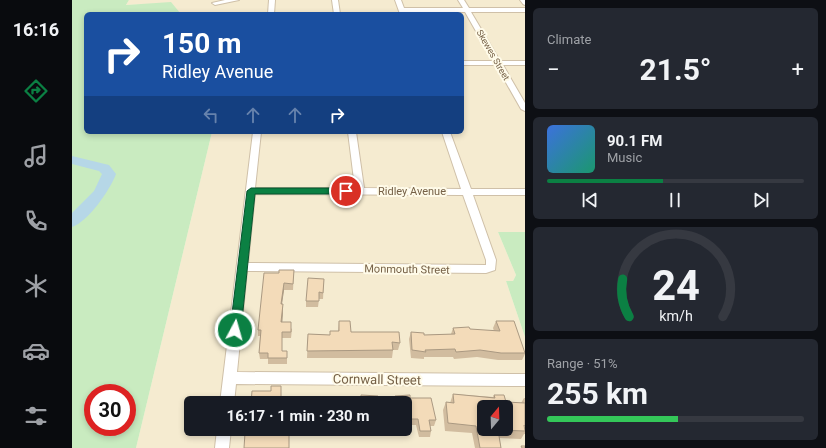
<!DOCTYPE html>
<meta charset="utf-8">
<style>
body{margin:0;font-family:Roboto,sans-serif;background:#242831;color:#f1f3f6;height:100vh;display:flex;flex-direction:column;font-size:15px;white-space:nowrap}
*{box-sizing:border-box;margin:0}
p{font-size:13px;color:#9ea1a6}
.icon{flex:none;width:22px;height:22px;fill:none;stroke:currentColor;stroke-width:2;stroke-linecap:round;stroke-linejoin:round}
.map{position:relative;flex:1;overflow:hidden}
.sheet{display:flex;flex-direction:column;gap:8px;padding:8px;background:#0d0f14;width:301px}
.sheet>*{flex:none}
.hud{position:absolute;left:12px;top:12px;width:380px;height:122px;border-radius:6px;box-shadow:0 2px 6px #0003;background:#1a4fa0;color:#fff;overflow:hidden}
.needle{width:26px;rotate:19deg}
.fabs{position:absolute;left:405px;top:400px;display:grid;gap:8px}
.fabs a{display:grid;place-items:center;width:36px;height:36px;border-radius:6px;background:#171b24;box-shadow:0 2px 6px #0003;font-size:20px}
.speed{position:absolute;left:12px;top:384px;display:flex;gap:8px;font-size:20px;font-weight:700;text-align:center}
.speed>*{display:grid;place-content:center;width:52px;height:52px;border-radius:50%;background:#171b24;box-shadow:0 2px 6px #0003;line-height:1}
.speed .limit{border:6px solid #d22;background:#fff;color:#111}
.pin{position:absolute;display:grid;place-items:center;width:34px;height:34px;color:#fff;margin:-17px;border:2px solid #fff;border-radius:50%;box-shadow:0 1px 4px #0007}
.me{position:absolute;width:44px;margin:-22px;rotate:6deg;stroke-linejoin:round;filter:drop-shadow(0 0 3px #0008)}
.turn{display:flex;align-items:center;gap:14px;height:84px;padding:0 12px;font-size:18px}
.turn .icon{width:52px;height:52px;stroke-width:2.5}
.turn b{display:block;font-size:28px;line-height:34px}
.lanes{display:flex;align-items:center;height:38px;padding:0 12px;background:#0003;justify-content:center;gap:20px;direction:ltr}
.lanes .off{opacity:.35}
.big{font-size:30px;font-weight:700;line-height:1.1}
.sheet .widget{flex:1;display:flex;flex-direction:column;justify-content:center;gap:6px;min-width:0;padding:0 14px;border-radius:6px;background:#242831}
.sheet .dial{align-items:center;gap:0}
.dial svg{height:104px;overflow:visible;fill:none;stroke:#363941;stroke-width:7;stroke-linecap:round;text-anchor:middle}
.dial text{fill:#f1f3f6;stroke:none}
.song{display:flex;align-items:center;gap:12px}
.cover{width:48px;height:48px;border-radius:6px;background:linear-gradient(135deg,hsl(220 70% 55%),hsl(160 70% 35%))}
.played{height:4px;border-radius:2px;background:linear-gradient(90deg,#0b8043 45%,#363941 45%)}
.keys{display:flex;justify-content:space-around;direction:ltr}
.heat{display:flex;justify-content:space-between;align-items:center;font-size:22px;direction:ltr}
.charge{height:6px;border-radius:3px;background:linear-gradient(90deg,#34c759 51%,#363941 0)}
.trip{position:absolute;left:112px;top:396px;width:228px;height:40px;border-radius:6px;background:#171b24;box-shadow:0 2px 6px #0003;font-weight:700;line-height:40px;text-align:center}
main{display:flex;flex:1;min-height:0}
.tabs{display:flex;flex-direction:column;width:72px;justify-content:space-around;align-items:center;background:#090b0e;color:#9ea1a6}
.tabs .icon{width:28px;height:28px}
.tabs .on{color:#0b8043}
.tabs b{font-size:18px;color:#f1f3f6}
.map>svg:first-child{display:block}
.residential{fill:#f5ebd0;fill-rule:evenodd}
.green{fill:#c9ebc0;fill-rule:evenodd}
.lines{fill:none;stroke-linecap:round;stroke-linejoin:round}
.river{fill:#b6d7e7;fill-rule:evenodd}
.minor-casing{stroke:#cfc0a8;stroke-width:2}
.minor{fill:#fff;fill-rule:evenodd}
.wall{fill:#d1bc9f}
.shaded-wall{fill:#aa9982}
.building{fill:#f3dbb9;stroke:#aa9982;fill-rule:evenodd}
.route{fill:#0b8043;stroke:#07532c}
.labels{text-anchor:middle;stroke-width:4;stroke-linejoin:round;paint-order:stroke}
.far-street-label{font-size:9px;fill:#766147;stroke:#fffbe9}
.street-label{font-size:11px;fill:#766147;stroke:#fffbe9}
.near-street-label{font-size:13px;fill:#766147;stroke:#fffbe9}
</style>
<main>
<nav class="tabs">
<b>16:16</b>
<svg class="icon on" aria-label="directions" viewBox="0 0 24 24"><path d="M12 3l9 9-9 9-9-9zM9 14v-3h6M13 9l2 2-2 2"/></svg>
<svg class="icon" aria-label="music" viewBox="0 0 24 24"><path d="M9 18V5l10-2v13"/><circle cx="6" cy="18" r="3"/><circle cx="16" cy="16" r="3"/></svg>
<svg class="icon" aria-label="phone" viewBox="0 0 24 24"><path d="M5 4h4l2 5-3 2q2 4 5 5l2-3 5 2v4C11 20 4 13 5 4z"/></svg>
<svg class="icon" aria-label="climate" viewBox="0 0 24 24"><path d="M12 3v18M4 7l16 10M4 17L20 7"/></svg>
<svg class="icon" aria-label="car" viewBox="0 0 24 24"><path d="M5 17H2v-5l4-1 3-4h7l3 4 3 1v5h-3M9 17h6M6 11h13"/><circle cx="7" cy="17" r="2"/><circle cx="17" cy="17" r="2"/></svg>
<svg class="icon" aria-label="filters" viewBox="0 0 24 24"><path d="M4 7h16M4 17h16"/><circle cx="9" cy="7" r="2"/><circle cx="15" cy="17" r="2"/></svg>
</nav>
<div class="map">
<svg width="453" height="448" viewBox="0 0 453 448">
<rect width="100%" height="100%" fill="#fdf8e2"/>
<!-- residential -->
<path class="residential" d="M57 0H453V232H426L444 275 441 281H434L453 337V448H64L140 132 192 133V132H390V14H109L99 3 54 5ZM119 403H333V429H119ZM412 407H434V429H412Z"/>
<!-- green -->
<g class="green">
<path d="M0 0H57L54 5 99 2 109 14H14V132H140L64 448H0ZM21 393H55V427H21Z"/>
<polygon points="426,232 453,232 453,337 434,281 441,281 444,275"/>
</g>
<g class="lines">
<!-- river -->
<path class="river" d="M0 156 37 165 44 174C38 190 16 222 0 227V213L22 191 30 174 27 171 0 164Z"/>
<defs>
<g id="minor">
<polygon points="153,0 167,0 143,5 140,3"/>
<polygon points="197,0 203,0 202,14 196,14"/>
<polygon points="260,0 266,0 268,14 262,14"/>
<polygon points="323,0 329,0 332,8 391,8 386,0 392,0 397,8 453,8 453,12 399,12 428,61 453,61 453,65 431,65 453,103 453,111 449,109 424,65 390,65 390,61 421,61 393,12 333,12 334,14 328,14"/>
<polygon points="448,0 453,0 453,5 451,4"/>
<path d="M181 132H189L183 188H283L276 132H284L292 188 389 189 370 132H378L399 189H453V195H401L424 260 423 270 414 273 175 271 165 372 453 374V386L164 384 162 403H148ZM183 194 391 195 414 260V265L176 263Z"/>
<polygon points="145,429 159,429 157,448 143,448"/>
</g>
</defs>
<!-- minor casing -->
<use href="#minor" class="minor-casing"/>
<!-- minor -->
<use href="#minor" class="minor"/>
</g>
<!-- wall -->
<g class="wall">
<polygon points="222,270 221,290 212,290 210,304 211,304 211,310 210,322 220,329 219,338 210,338 210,351 215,351 215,364 196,364 196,359 188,359 187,353 188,336 186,336 186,330 207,273"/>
<polygon points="252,279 251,299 247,299 246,307 234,307 234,301"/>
<polygon points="267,321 279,332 328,343 326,350 321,350 320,358 235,358 236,334 258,335 258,331 266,331"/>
<polygon points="424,321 453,352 453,354 450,360 426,360 405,357 382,359 381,357 352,357 352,359 339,358 337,339 339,332 352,335 379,334 381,328 422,331 421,328"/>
<polygon points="381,394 421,397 422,395 434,402 449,403 452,398 453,398 453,434 452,434 449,439 427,438 429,448 403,448 400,433 373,431 371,410 374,402 378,403"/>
<polygon points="323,396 338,398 364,420 362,426 358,426 359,431 358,437 347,437 344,425 333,425 333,403 321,403"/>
<polygon points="178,429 209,429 209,430"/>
<polygon points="289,429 331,429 330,431 312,431 311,433 289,433"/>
</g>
<!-- shaded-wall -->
<g class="shaded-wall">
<polygon points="212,283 212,290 209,310 209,304"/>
<polygon points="211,304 211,310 210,328 209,322"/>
</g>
<!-- building -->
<g class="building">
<polygon points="207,270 222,270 221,284 212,283 209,304 211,304 209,322 219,322 219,332 210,332 210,351 215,351 215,358 196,358 196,353 187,353 189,330 186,330 192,273 207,273"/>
<polygon points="236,278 252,279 251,293 247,292 247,301 234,301"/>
<polygon points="267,321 278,321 279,332 327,332 328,343 320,342 321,350 235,351 236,334 258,335 258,331 267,331"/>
<polygon points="424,321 442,321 453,353 429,353 408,350 384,352 383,349 353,350 354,352 340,350 339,332 352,333 352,335 383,334 381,328 397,327 398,329 428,331"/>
<polygon points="199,386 209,386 209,403 179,403 180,391 199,391"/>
<path d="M381 394 423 398 422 395H432L434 402 453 403V426L452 425 453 431 426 430 429 448H408L404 426 376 423 374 402 382 403ZM412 407H434V429H412Z"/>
<polygon points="289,395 306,396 306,403 264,403 264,397 289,398"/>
<polygon points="338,395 338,398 359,398 364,420 357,420 359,431 348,431 346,419 333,419 333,403 324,403 323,396"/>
<polygon points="173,433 217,433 217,448 172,448"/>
<polygon points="449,446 453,446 453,448 450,448"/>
</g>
<!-- route -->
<polygon class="route" points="179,188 274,188 278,191 274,194 183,194 169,330 167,333 163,335 159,333 158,330 175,191"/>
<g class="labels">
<!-- far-street labels -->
<g class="far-street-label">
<text transform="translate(421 55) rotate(60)" y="3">Skewes Street</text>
</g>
<!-- street labels -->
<g class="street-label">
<text x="340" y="195">Ridley Avenue</text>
<text transform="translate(335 269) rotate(1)" y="4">Monmouth Street</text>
</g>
<!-- near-street labels -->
<g class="near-street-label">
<text transform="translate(305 379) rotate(1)" y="5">Cornwall Street</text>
</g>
</g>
</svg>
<div class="fabs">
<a><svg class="needle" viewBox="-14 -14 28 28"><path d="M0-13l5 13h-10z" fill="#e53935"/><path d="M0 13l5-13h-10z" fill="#9ea1a6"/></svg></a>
</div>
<div class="speed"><div class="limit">30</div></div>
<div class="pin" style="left:274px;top:191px;background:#d93025"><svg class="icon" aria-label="arrive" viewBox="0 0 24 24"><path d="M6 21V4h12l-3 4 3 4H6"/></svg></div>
<svg class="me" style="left:163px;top:330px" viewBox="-20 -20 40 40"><circle r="17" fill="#0b8043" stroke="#fff" stroke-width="3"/><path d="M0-11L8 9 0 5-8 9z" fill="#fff"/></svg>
<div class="trip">16:17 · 1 min · 230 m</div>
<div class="hud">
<div class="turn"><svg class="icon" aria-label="right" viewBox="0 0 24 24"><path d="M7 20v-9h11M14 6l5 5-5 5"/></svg><div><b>150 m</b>Ridley Avenue</div></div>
<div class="lanes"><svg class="icon off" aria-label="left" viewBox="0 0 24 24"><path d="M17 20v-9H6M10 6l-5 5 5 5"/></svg><svg class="icon off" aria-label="ahead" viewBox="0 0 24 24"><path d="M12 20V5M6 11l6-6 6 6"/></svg><svg class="icon off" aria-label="ahead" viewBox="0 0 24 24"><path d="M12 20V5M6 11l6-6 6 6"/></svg><svg class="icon" aria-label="right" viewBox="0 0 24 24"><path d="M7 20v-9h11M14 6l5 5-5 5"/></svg></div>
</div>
</div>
<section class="sheet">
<div class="widget"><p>Climate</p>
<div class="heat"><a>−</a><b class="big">21.5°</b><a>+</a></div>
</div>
<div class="widget">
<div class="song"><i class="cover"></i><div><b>90.1 FM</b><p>Music</p></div></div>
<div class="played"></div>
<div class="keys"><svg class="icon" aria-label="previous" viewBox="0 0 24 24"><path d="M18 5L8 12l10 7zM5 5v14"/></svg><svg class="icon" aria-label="pause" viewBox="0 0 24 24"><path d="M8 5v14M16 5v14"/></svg><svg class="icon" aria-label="next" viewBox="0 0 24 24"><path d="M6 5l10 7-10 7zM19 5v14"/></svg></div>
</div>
<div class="widget dial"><svg viewBox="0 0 100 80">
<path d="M14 69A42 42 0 1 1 86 69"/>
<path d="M14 69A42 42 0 0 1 9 40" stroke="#0b8043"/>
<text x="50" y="56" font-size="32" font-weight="700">24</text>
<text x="50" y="72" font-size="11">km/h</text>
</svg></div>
<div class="widget"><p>Range · 51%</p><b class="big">255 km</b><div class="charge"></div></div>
</section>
</main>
